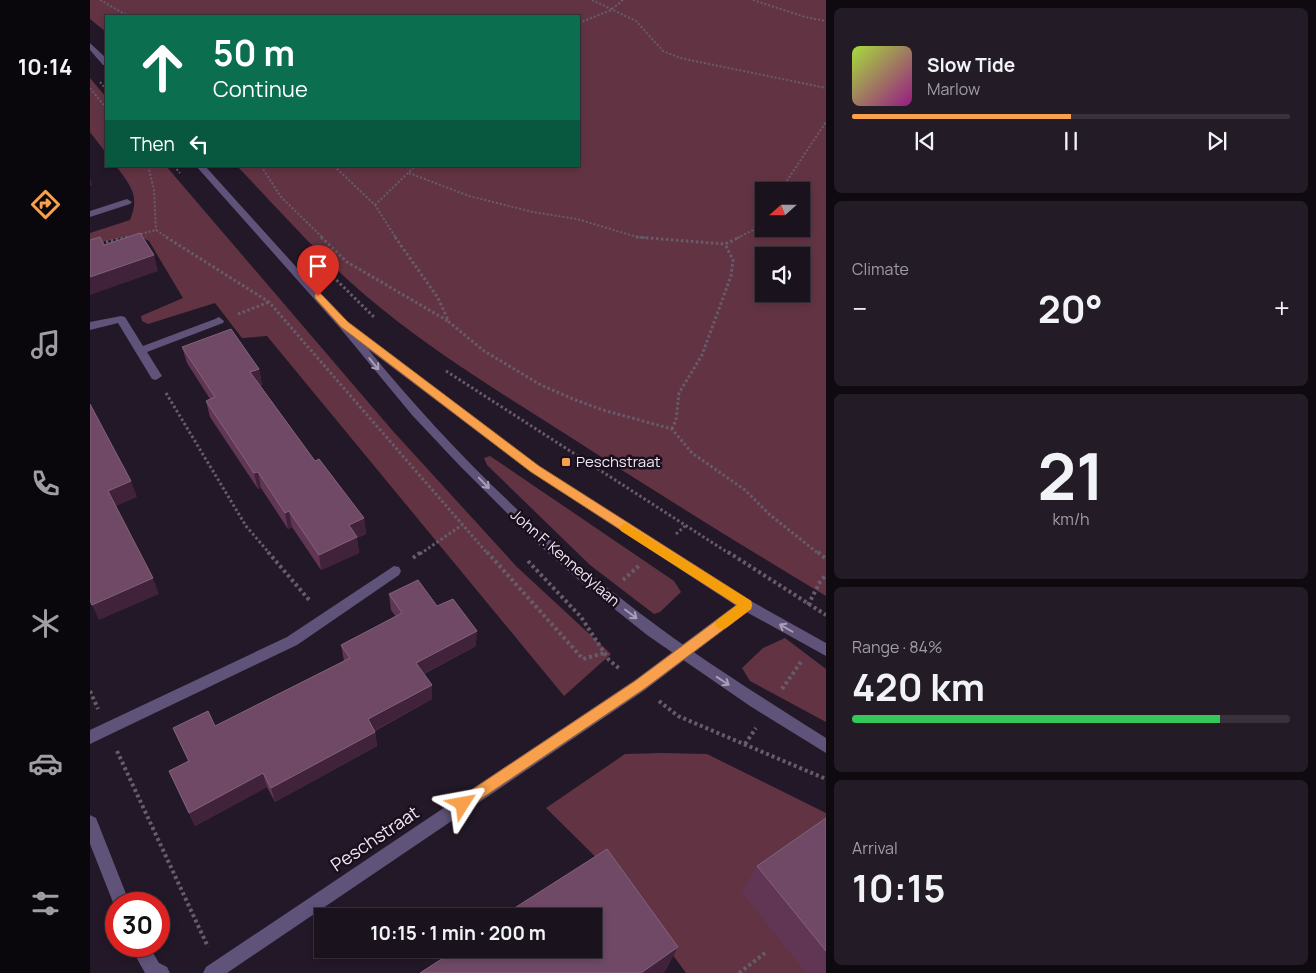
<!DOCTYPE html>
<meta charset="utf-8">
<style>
body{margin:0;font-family:Manrope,sans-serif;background:#231b26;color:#f1f3f6;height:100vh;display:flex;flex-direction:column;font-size:19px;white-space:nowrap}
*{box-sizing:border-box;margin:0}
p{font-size:16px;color:#9f9ea4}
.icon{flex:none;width:28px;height:28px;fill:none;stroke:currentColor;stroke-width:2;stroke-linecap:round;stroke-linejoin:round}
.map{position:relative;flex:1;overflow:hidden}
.details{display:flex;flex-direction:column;gap:8px;padding:8px;background:#0e0a10;width:490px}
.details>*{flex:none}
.banner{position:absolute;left:15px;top:15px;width:475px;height:152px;border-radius:0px;box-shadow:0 2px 8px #0003,0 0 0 1px #38323b;background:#0b6e4f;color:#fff;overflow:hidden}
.needle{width:32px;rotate:249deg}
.tools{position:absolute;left:665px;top:182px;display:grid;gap:10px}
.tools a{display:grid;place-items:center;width:55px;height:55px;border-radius:0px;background:#1a121d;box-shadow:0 2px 8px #0003,0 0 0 1px #38323b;font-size:25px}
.speed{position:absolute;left:15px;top:892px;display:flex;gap:10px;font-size:25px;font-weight:700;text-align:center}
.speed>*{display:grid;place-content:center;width:65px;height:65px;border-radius:50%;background:#1a121d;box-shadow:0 2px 8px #0003,0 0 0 1px #38323b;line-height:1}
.speed .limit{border:8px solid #d22;background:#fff;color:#111}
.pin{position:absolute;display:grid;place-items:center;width:42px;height:42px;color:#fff;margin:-51px -21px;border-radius:50% 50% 50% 0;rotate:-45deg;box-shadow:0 0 5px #0007}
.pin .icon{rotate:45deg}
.me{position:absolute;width:55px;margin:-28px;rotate:56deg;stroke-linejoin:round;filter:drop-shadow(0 0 4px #0008)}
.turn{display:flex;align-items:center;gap:18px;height:105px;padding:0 25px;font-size:22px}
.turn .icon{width:65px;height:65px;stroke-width:2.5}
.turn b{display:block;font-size:35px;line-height:42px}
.then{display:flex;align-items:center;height:48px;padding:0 25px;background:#0003;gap:10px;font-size:19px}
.big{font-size:38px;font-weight:700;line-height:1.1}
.details .widget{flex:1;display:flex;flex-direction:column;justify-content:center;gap:8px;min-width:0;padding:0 18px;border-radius:8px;background:#231b26}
.details .dial{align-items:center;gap:0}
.dial b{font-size:65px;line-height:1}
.song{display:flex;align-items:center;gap:15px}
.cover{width:60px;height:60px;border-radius:8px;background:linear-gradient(135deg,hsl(80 70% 55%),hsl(310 70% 35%))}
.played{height:5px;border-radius:2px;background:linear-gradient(90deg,#f8a04b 50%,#38323b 50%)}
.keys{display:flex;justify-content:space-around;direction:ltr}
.heat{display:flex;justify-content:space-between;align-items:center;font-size:28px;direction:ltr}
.charge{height:8px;border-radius:4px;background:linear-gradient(90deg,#34c759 84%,#38323b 0)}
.trip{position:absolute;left:224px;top:908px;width:288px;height:50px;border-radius:0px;background:#1a121d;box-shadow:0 2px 8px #0003,0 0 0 1px #38323b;font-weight:700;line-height:50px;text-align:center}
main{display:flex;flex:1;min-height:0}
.dock{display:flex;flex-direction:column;width:90px;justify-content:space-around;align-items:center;background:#0a070c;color:#9f9ea4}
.dock .icon{width:35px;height:35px}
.dock .current{color:#f8a04b}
.dock b{font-size:22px;color:#f1f3f6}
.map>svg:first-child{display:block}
.green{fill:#623443;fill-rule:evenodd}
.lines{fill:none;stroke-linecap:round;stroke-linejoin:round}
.path-far2{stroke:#665c6a;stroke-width:2;stroke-dasharray:2 2;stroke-linecap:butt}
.path-far1{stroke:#665c6a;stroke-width:3;stroke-dasharray:2.5 2.5;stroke-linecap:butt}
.path{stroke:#665c6a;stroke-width:4;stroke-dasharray:3 3;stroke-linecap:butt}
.service{fill:#5f537a;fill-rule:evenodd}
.minor{fill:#5f537a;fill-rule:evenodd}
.tertiary{fill:#5f537a;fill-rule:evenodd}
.wall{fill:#603654}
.shaded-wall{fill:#41223b}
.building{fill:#6f4965;stroke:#84627b}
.oneway{stroke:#a89eb6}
.route{fill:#f8a04b;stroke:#a16831}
.slow{fill:#f59e0b}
.poi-dot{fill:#f8a04b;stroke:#1a0f1d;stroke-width:2}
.labels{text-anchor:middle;stroke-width:5;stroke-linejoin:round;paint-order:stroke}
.poi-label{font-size:15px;fill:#f0e8f3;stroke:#1a0f1d;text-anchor:start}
.street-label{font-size:15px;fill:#f0e8f3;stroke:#1a0f1d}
.near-street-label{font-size:18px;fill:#f0e8f3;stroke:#1a0f1d}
</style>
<main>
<nav class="dock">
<b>10:14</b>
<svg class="icon current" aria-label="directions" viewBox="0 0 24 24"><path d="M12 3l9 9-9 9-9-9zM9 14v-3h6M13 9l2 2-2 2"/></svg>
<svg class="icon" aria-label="music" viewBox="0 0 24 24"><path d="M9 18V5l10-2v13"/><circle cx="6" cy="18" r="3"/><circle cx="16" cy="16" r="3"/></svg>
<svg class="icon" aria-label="phone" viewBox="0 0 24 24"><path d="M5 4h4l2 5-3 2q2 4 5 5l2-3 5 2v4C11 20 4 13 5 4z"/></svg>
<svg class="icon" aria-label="climate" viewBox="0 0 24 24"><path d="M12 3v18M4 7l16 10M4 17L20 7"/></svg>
<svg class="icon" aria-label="car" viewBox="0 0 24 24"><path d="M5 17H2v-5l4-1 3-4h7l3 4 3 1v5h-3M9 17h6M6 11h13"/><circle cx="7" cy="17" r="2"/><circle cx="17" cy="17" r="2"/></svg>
<svg class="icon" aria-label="filters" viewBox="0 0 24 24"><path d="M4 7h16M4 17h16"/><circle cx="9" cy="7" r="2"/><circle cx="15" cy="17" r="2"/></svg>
</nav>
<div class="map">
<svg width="736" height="973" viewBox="0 0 736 973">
<rect width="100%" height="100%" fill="#231827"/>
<!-- green -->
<g class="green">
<path d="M0 0H736V596C644 541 553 484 463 426 405 389 346 353 292 309 239 267 194 215 147 166H489V16H16V32L0 19ZM674 191H711V229H674ZM674 256H711V294H674Z"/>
<polygon points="0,78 16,97 16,153 0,132"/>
<path d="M26 166H76L302 430 427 567 521 654 474 696 177 336 152 338 125 303 58 324 52 321 51 316 93 298 59 241 46 235 0 244V233L40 220C50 196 41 186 26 166Z"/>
<polygon points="400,456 584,581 591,592 570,612 564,614 500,565 397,465 394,458"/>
<polygon points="695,638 736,669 736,722 660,681 652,668 673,648"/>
<polygon points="572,753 617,754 736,813 736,973 596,973 526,877 456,808 535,754"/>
</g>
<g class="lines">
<!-- path-far2 -->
<g class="path-far2">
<polyline points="10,0 38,16"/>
<polyline points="502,0 546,21 573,51 590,58 736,88"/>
<polyline points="663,0 715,17 736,21"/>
<polyline points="489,23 521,10 533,0"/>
<polyline points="10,82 16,89"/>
<polyline points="0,88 16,108"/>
<polyline points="58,166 64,190 66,230"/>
<polyline points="84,166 90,173"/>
<polyline points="171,166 191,197 233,238"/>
<polyline points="244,166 285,205 306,238"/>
<polyline points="319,173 379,196 443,212 487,219 547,237 558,238"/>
<polyline points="690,191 736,122"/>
<polyline points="285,205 325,166"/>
<polyline points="47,235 66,230 78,238"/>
<polyline points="35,238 39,237"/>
<polyline points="647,238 663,230 674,215"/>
</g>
<!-- path-far1 -->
<g class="path-far1">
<polyline points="76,237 179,302 398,554"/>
<polyline points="231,237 257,262 358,321"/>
<polyline points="305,237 348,298 359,322 394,351 451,385 483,399 513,410 582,429 602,453 655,490 679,514 729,554"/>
<polyline points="546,237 635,244 650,237"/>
<polyline points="11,243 39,237"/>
<polyline points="225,259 285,318"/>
<polyline points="148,314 179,302"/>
<polyline points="356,371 640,554"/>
<polyline points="76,393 156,526 180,554"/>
<polyline points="582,429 586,420 589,393 612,355 641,276 643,260 635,244"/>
<polyline points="586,534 595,526"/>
<polyline points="330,554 372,525"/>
</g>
<!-- path -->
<g class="path">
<polyline points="178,552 220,601"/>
<polyline points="397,552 493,659 514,653"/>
<polyline points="638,552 736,615"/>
<polyline points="728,552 736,559"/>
<polyline points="323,558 331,552"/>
<polyline points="438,561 491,617 519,660 531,670"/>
<polyline points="533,580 551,564"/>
<polyline points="718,605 730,582 736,575"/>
<polyline points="692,689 711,662"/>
<polyline points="0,691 8,709"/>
<polyline points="569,701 588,716 736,779"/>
<polyline points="655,744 666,728"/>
<polyline points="27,751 118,947"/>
<polyline points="649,973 675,953"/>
</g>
<!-- service -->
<g class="service">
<polygon points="37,199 42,202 40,204 0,217 0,211"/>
<polygon points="31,316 35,317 53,346 125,319 129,317 134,321 133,323 57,352 72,376 66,380 62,379 28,323 0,330 0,322"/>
<polygon points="304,566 309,567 311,571 309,575 207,645 0,744 0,730 197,637"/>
</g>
<!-- minor -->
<g class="minor">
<polygon points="656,599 661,601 663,605 661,609 555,690 137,973 113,973 116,967 545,680 651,601"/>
<polygon points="0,815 6,818 40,904 26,904 26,910 0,844"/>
<polygon points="40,946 59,946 69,963 77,967 80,973 55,973"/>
</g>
<!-- tertiary -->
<g class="tertiary">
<polygon points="0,43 16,58 16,65 13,65 0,50"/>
<path d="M106 166H115L264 331H270L449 466 661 601 736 643V656L651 609 441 472 278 349C351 439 441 529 533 600 597 651 667 694 736 738V753L660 706 557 635 492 583 449 545 369 465 322 415 250 328Z"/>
</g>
</g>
<!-- wall -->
<g class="wall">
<polygon points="92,347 169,369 172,385 170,386 225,461 274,518 276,534 267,538 269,553 231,570 202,527 198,529 171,488 168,489 120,417 116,401 120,399 97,363"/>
<polygon points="299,594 347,606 386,646 334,674 342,685 342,699 285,731 287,746 185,802 177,787 105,826 79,771 98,761 83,728 125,726 254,661 251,645 306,617 301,610"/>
<polygon points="736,818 736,973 716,973 652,892 667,866"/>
</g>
<!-- shaded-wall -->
<g class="shaded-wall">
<polygon points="0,177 2,185 0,186"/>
<polygon points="64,255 68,271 0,295 0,277"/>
<polygon points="169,369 172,385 163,389 160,372"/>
<polygon points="168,472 171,488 168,489 164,473"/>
<polygon points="41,481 47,497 24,507 18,491"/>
<polygon points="199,511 202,527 198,529 195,513"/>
<polygon points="274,518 276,534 267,538 269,553 231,570 229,555 259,525"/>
<polygon points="63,578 69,594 9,620 2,605"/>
<polygon points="387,631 386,646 327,677 326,663"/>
<polygon points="342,685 342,699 280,733 278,719"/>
<polygon points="285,732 287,746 185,802 181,788"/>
<polygon points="173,773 177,787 105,826 99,813"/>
<polygon points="588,947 576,970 573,973 551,973"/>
</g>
<!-- building -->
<g class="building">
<polygon points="50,233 64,255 0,277 0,240 10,237 14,245"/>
<polygon points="141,329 169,369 160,372 225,461 229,459 274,518 259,525 267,537 229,555 199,511 195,513 168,472 164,473 116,401 125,397 92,347"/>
<polygon points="0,404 41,481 18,491 63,578 2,605 0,601"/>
<polygon points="328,580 347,606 363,599 387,631 326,663 342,685 278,719 285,732 181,788 173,773 99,813 79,771 99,761 83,728 118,711 125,726 260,658 251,645 312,613 299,594"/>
<polygon points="736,818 736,951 667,866"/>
<polygon points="517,849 588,947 551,973 330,973 367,949 502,949 502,916 412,916"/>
</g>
<!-- one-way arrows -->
<defs><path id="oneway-shaft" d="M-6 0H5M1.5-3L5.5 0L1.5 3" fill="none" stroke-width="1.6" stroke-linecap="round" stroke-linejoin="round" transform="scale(1.25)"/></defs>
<g class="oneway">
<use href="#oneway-shaft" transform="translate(284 364) rotate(51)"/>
<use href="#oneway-shaft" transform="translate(394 483) rotate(46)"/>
<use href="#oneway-shaft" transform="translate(541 614) rotate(37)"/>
<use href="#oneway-shaft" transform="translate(696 628) rotate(-150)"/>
<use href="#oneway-shaft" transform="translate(633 681) rotate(34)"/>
</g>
<!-- route -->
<polygon class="route" points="228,293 231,294 258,322 449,466 661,601 662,605 661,609 554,689 373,811 368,809 366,804 368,799 545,681 647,605 441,472 251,327 225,298 225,294"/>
<!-- slow -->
<polygon class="slow" points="535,523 661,601 662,605 661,609 636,628 631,629 627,628 625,624 627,620 647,605 531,531 529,527"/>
<!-- markers -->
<rect class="poi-dot" x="471" y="457" width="10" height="10" rx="2.5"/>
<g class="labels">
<!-- poi labels -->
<g class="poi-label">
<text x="486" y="467">Peschstraat</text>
</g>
<!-- street labels -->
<g class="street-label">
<text transform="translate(475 558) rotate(41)" y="5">John F. Kennedylaan</text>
</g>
<!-- near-street labels -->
<g class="near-street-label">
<text transform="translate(285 839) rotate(-34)" y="6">Peschstraat</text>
</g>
</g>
</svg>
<div class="tools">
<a><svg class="needle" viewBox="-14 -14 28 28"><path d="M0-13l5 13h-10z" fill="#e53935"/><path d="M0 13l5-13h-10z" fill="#9f9ea4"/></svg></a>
<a><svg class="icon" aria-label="sound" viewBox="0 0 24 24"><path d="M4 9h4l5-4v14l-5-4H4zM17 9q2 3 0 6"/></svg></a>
</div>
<div class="speed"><div class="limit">30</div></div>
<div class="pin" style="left:228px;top:296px;background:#d93025"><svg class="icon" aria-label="arrive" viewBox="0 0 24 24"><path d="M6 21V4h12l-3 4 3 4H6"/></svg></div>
<svg class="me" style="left:373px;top:804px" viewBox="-20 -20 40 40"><path d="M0-17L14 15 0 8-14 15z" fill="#f8a04b" stroke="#fff" stroke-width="4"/></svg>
<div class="trip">10:15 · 1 min · 200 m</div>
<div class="banner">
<div class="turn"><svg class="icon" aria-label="ahead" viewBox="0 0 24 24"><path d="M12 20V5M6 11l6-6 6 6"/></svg><div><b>50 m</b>Continue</div></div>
<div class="then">Then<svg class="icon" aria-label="left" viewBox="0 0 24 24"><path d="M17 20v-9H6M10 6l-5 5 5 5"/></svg></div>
</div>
</div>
<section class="details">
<div class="widget">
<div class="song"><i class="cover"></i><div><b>Slow Tide</b><p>Marlow</p></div></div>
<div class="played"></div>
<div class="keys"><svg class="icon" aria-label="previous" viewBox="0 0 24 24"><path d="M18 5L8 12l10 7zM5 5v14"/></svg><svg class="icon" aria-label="pause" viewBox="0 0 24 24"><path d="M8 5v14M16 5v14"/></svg><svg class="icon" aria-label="next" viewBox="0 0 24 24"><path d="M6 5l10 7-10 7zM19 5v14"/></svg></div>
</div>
<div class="widget"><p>Climate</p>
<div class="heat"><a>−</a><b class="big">20°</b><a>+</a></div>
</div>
<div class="widget dial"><b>21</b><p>km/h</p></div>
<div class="widget"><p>Range · 84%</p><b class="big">420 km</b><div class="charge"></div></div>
<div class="widget"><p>Arrival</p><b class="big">10:15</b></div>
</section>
</main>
